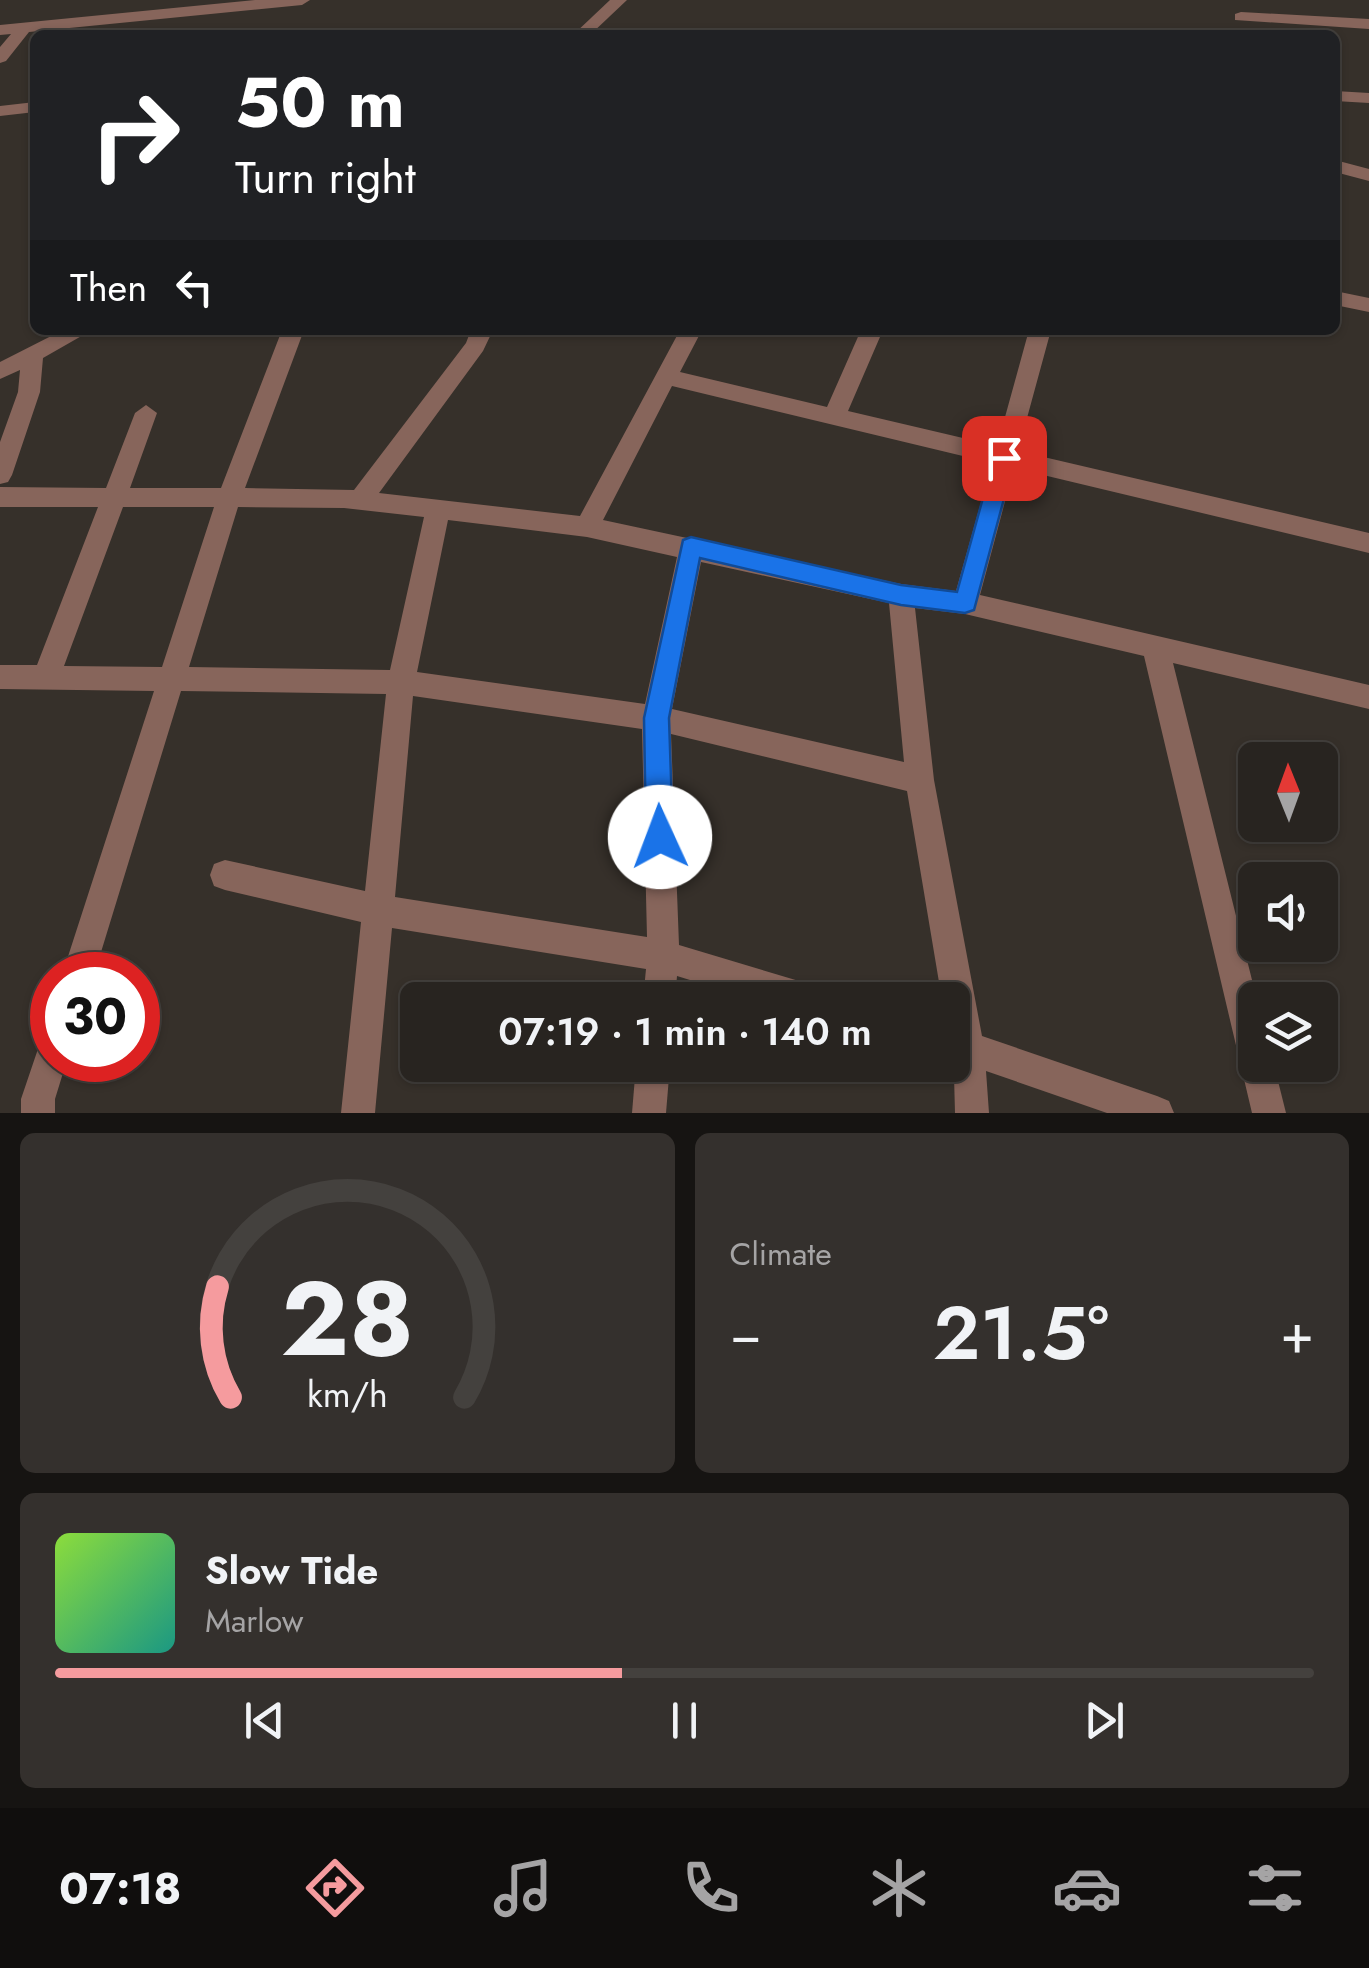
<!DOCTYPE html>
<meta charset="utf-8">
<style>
body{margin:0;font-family:Jost,sans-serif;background:#34302d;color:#f1f3f6;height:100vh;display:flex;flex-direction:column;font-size:38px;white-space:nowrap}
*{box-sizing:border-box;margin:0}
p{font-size:32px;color:#a5a4a5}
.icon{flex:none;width:55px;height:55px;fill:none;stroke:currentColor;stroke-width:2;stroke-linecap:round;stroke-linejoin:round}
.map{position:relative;height:1113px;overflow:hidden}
.side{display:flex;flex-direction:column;gap:20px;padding:20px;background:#161412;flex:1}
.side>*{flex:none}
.hud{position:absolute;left:30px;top:30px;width:1310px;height:305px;border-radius:15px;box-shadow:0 2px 8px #0004,0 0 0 2px #44413e;background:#202124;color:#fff;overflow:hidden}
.needle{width:65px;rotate:359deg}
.tools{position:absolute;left:1238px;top:742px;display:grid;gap:20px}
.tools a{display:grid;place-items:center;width:100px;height:100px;border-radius:15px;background:#282420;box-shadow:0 2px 8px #0004,0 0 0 2px #44413e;font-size:50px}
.speed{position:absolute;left:30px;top:952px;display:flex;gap:20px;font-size:50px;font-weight:700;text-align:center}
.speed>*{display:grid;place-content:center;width:130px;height:130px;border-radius:50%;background:#282420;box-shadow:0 2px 8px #0004,0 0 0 2px #44413e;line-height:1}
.speed .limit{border:15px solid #d22;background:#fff;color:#111}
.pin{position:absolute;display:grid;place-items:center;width:85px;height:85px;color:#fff;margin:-42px;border-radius:20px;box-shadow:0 5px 15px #0006}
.me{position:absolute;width:110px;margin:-55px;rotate:358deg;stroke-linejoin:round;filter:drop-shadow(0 0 8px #0008)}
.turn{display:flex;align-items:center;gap:35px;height:210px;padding:0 40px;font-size:45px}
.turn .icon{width:130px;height:130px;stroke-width:2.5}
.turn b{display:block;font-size:70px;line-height:85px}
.then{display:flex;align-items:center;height:95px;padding:0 40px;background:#0003;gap:20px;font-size:38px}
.big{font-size:75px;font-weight:600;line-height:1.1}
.side .widget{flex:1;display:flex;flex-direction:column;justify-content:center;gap:15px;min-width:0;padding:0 35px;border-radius:15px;background:#34302d}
.side .dial{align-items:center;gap:0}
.dial svg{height:260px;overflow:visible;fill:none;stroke:#44413e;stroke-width:7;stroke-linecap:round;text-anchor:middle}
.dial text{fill:#f1f3f6;stroke:none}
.song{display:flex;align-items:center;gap:30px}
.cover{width:120px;height:120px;border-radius:15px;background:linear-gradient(135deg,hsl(90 70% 55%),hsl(170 70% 35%))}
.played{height:10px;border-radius:5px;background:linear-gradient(90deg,#f59b9e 45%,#44413e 45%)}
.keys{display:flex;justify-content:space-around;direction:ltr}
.heat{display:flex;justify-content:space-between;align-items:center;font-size:55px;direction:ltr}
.side .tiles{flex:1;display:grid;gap:20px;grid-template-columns:1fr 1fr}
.widget:last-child{grid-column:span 2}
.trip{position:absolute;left:400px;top:982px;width:570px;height:100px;border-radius:15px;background:#282420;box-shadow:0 2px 8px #0004,0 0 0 2px #44413e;font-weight:600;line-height:100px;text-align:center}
.tab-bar{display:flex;height:160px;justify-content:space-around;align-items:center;background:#100e0d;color:#a5a4a5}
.tab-bar .icon{width:70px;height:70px}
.tab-bar .current{color:#f59b9e}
.tab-bar b{font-size:45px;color:#f1f3f6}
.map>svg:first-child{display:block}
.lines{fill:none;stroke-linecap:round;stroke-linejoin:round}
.minor{fill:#87655b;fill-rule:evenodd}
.route{fill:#1a73e8;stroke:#114b97;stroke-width:2.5}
</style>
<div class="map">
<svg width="1369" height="1113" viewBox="0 0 1369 1113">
<rect width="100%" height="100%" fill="#36302a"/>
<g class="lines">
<!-- minor -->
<g class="minor">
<polygon points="255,0 310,0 302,5 29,32 6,61 0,63 0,47 11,34 0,35 0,25"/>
<polygon points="610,0 627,0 590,35 573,35"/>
<polygon points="1241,12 1369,19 1369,29 1235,20 1235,14"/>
<polygon points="1335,91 1369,93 1369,103 1335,101"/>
<polygon points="35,102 35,112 0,116 0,106"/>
<polygon points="1335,160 1369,169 1369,181 1335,172"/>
<polygon points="1335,291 1369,298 1369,312 1335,305"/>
<polygon points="63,330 92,330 43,358 40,392 12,475 8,482 0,484 0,442 18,392 20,370 0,379 0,362"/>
<path d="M282 330H304L245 488 354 490 466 343 471 330H493L483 351 379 493 580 516 680 330H702L680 372 827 407 861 330H883L848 411 997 446 1029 330H1051L1018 451 1369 533V553L1014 468 980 595 1369 685V709L1173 663 1257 1000 1255 1065H1274L1286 1113H1252L1144 656 965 614 915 608 934 780 982 1036 1157 1096 1169 1101 1174 1113H1107L986 1071 989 1113H955L952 1000H942L907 791 671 734 679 945 809 984 821 988 825 1000H755L677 976 675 1000H643L646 969 392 928 375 1113H341L361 922 225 890 214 886 210 875 214 864 225 860 365 891 386 694 181 691 94 975H62L154 691 0 689V665H37L98 507H0V487L106 488 135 413 146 405 157 413 130 488H221ZM672 386 992 463 956 591 901 584 603 520ZM123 507H214L162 667 64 666ZM238 507 344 508 424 517 390 670 189 667ZM448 520 587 537 677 557 645 704 417 672ZM701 562 889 603 904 762 672 709ZM413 696 642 729 647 937 395 897Z"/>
<polygon points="52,1038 52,1060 67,1060 55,1099 55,1113 21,1113 21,1099 40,1043"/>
<polygon points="636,1065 670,1065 666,1113 632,1113"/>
</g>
</g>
<!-- route -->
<polygon class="route" points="1004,450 1015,458 974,610 965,613 901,605 700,558 669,718 673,837 669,847 660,851 650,847 646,837 644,718 683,540 691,537 901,585 957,592 994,458"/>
</svg>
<div class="tools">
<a><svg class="needle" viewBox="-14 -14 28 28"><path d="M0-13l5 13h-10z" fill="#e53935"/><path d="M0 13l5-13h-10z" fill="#a5a4a5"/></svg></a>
<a><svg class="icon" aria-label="sound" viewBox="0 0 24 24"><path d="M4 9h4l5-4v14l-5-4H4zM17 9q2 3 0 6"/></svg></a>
<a><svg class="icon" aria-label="layers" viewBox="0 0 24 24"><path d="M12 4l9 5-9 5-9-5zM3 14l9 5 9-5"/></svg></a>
</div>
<div class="speed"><div class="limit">30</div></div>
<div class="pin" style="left:1004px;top:458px;background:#d93025"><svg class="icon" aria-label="arrive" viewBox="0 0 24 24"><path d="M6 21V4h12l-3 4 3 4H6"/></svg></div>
<svg class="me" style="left:660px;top:837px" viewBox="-20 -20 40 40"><circle r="19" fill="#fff"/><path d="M0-13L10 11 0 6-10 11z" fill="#1a73e8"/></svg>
<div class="trip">07:19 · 1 min · 140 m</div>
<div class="hud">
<div class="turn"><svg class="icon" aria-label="right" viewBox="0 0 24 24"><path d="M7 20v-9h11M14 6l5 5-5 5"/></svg><div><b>50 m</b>Turn right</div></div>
<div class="then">Then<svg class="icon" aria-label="left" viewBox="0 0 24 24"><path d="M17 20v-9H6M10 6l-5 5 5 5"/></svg></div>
</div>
</div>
<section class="side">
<div class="tiles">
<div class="widget dial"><svg viewBox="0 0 100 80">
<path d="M14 69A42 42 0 1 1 86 69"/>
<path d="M14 69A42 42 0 0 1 10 35" stroke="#f59b9e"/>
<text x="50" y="56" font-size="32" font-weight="700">28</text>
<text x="50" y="72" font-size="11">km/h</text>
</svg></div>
<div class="widget"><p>Climate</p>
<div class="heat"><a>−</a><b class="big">21.5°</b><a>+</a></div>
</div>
<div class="widget">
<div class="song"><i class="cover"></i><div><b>Slow Tide</b><p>Marlow</p></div></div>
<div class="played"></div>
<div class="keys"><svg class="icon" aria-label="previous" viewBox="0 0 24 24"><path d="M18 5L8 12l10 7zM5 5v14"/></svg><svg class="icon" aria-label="pause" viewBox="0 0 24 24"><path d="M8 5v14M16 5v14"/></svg><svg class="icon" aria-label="next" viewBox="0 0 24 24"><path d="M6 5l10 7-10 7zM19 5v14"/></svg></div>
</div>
</div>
</section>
<nav class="tab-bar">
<b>07:18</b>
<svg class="icon current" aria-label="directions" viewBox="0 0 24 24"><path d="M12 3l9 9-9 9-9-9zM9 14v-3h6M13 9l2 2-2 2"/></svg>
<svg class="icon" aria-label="music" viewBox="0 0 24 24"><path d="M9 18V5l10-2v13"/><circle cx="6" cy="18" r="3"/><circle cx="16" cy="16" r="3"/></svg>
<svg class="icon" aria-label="phone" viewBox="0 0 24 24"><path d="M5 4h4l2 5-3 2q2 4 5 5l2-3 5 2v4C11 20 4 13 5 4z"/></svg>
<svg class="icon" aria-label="climate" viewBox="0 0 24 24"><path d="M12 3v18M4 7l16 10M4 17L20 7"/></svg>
<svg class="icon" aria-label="car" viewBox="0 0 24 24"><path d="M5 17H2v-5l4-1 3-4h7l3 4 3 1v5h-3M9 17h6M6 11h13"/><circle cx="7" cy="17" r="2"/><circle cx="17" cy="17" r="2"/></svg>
<svg class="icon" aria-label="filters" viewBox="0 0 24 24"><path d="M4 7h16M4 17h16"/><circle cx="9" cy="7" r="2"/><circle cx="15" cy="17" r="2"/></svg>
</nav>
